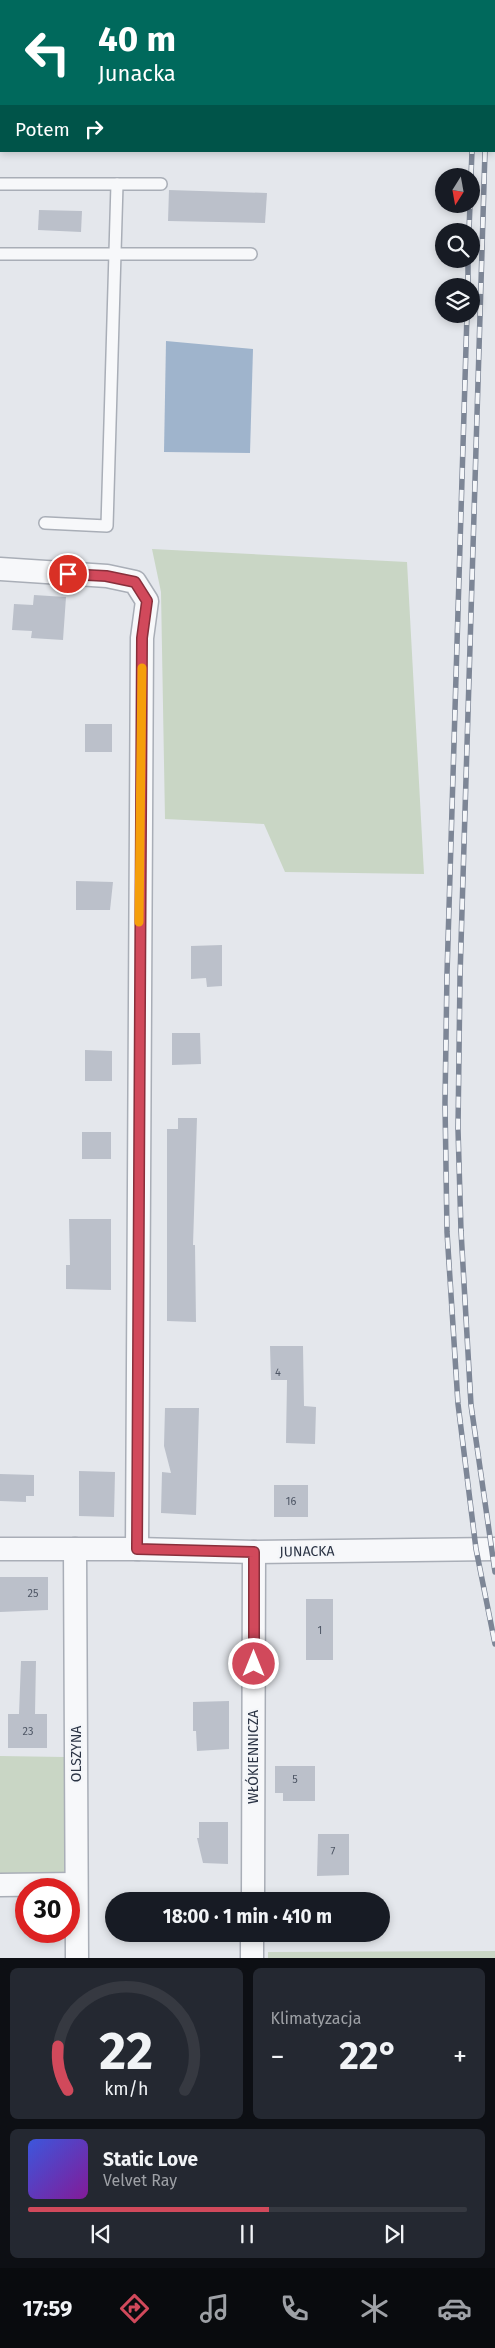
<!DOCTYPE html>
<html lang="pl">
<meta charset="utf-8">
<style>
body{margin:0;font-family:"Fira Sans",sans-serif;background:#242831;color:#f1f3f6;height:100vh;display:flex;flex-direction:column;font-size:19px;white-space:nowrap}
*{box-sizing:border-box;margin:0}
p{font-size:16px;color:#9ea1a6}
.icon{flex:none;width:28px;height:28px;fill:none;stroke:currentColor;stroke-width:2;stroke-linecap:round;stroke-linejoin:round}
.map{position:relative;height:1958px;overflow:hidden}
.details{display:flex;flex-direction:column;gap:10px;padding:10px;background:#0d0f14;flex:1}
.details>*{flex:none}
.top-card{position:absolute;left:0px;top:0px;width:495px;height:152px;box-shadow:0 2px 8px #0003;background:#00695c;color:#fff;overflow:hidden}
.needle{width:32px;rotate:191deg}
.controls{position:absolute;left:435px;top:168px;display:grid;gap:10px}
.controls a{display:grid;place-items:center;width:45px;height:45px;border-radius:50%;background:#171b24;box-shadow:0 2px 8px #0003;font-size:25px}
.speed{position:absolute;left:15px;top:1878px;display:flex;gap:10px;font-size:25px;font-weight:700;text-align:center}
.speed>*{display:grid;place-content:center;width:65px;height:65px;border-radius:50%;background:#171b24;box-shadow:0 2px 8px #0003;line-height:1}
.speed .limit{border:8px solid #d22;background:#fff;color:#111}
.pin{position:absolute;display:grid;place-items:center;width:42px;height:42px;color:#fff;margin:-21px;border:2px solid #fff;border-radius:50%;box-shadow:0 1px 5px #0007}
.me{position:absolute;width:55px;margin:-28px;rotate:0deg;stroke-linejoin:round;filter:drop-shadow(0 0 4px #0008)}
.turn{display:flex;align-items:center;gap:18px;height:105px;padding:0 15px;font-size:22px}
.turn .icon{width:65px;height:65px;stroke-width:2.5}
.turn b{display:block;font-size:35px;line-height:42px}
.then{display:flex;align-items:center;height:48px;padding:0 15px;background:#0003;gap:10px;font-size:19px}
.big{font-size:38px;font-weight:700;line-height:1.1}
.details .card{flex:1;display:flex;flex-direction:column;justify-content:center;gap:8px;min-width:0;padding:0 18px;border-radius:8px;background:#242831}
.details .dial{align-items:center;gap:0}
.dial svg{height:130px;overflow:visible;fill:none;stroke:#363941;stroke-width:7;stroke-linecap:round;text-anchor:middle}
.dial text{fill:#f1f3f6;stroke:none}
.song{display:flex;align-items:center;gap:15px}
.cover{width:60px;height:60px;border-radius:8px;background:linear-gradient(135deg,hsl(230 70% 55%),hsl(290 70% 35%))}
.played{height:5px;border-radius:2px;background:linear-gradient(90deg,#d1495b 55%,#363941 55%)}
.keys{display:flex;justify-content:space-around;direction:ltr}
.heat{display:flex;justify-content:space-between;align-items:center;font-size:28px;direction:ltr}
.details .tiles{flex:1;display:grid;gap:10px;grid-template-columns:1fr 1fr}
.card:last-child{grid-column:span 2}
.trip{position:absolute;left:105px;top:1892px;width:285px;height:50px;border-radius:25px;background:#171b24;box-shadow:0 2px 8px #0003;font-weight:700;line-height:50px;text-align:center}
.dock{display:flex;height:80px;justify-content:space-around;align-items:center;background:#090b0e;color:#9ea1a6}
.dock .icon{width:35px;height:35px}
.dock .selected{color:#d1495b}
.dock b{font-size:22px;color:#f1f3f6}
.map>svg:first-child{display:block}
.green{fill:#c9d6c5}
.water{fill:#9fb4cc}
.building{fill:#bbc0ca}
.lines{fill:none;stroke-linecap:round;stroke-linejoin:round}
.service-casing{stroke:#a9aeb7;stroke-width:14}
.minor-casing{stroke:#a9aeb7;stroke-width:25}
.service{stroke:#f7f8fa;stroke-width:11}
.minor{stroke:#f7f8fa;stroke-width:22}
.rail-casing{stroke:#7d8696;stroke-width:5.5}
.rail{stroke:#f4f6f9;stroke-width:4;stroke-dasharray:11;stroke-linecap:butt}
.route-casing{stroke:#882f3b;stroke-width:12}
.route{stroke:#d1495b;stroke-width:9}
.slow{stroke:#f59e0b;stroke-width:9}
.labels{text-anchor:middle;stroke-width:4.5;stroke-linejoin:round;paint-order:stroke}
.number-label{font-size:11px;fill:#4f5766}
.street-label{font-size:14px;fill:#2b3445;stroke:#f4f6f9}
</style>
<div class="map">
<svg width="495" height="1958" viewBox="0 0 495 1958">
<rect width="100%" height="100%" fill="#e4e7ec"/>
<!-- green -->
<g class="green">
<polygon points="152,549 407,562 424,874 285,872 264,824 165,819 161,592"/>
<polygon points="0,1756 65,1757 64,1875 0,1876"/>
<polygon points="495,1951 495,1958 268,1958 268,1952"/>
</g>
<!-- water -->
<polygon class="water" points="166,341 253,349 250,453 164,452"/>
<!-- building -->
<g class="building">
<polygon points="169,190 267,193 265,223 168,221"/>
<polygon points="39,210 82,211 81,232 38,230"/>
<polygon points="34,595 66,597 63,640 31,638 32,631 12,630 14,604 33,605"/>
<rect x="85" y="724" width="27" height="28"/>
<polygon points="76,881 113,882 110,910 76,910"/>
<polygon points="222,945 222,986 207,987 206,978 191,979 191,946"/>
<polygon points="172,1033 200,1033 201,1064 172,1065"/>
<polygon points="85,1050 112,1051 112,1081 85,1081"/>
<polygon points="178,1118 197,1118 193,1245 195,1245 196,1322 167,1321 167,1129 178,1129"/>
<rect x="82" y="1132" width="29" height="27"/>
<polygon points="69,1219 111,1219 111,1290 66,1289 66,1265 70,1265"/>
<polygon points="270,1346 303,1346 304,1406 316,1407 315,1444 286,1443 287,1380 271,1380"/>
<polygon points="165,1408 199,1408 196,1515 161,1513 162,1472 171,1473 164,1446"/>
<polygon points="79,1471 115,1472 114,1517 79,1516"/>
<polygon points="0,1474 34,1475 34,1496 26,1496 26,1502 0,1501"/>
<rect x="274" y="1485" width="34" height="32"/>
<polygon points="0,1577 48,1577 48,1610 0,1612"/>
<rect x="306" y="1599" width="27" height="61"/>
<polygon points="21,1661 36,1661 35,1714 47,1714 47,1748 8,1748 8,1714 19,1714"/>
<polygon points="229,1701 229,1749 197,1751 196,1731 193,1731 193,1702"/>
<polygon points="275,1766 315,1766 315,1801 283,1801 283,1793 275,1793"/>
<polygon points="199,1822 228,1822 228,1864 203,1863 197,1838 199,1838"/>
<polygon points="318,1834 349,1834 349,1875 317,1876"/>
</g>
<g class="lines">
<defs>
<g id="service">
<polyline points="0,184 161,184"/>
<polyline points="0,254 251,254"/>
<polyline points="45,523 107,526 117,184"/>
</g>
<g id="minor">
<polyline points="0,569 107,576 135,582 147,601 142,638 137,1549"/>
<polyline points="0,1549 137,1549 254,1552 495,1549"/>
<polyline points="75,1549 77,1958"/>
<polyline points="0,1885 76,1884"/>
<polyline points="253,1901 254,1552"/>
<polyline points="252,1958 252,1934"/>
</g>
</defs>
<!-- service casing -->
<use href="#service" class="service-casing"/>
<!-- minor casing -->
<use href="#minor" class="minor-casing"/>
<!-- service -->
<use href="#service" class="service"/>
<!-- minor -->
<use href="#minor" class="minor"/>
<defs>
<g id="rail">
<polyline points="476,1 476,0"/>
<polyline points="489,1 489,0"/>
<polyline points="485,151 460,977 458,1129 461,1231 471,1405 495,1572"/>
<polyline points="471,176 472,151"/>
<polyline points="469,231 470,204"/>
<polyline points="468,286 468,259"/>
<polyline points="467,314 447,974 445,1103 447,1232 458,1404 476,1549 495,1644"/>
</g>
</defs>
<!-- rail casing -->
<use href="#rail" class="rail-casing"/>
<!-- rail -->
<use href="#rail" class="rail"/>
</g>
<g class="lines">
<defs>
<polyline id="route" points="68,574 106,576 135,582 147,601 142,638 137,1549 254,1552 254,1664"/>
</defs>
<!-- route casing -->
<use href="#route" class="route-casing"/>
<!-- route -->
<use href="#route" class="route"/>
<!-- slow -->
<polyline class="slow" points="139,922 142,668"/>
</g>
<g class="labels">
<!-- number labels -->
<g class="number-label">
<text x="278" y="1376">4</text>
<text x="291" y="1505">16</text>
<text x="33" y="1597">25</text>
<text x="320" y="1634">1</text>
<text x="28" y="1735">23</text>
<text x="295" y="1783">5</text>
<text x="333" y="1855">7</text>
</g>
<!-- street labels -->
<g class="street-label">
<text transform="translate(307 1551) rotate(-1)" y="5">JUNACKA</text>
<text transform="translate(76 1754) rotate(-90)" y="5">OLSZYNA</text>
<text transform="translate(253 1757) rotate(-90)" y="5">WŁÓKIENNICZA</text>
</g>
</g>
</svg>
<div class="controls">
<a><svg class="needle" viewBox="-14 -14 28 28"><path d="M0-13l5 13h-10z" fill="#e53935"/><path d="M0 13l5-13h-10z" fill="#9ea1a6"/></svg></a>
<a><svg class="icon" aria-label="search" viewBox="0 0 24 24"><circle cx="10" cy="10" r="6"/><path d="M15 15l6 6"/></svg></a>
<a><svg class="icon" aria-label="layers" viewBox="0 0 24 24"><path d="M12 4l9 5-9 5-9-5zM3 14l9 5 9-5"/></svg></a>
</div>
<div class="speed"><div class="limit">30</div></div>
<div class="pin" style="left:68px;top:574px;background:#d93025"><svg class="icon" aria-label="arrive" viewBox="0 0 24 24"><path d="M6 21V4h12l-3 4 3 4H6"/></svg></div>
<svg class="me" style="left:254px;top:1664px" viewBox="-20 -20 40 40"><circle r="17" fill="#d1495b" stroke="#fff" stroke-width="3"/><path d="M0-11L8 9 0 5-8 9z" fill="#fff"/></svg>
<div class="trip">18:00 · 1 min · 410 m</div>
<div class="top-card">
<div class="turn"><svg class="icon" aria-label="left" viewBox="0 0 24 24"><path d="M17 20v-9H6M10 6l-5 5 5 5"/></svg><div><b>40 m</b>Junacka</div></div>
<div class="then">Potem<svg class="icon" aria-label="right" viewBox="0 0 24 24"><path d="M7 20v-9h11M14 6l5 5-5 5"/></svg></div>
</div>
</div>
<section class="details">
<div class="tiles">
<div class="card dial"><svg viewBox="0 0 100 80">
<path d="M14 69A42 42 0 1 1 86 69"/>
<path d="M14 69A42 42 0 0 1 8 42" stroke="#d1495b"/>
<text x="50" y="56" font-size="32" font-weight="700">22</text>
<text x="50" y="72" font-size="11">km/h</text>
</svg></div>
<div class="card"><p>Klimatyzacja</p>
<div class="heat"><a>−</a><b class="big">22°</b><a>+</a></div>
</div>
<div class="card">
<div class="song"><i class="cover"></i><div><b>Static Love</b><p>Velvet Ray</p></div></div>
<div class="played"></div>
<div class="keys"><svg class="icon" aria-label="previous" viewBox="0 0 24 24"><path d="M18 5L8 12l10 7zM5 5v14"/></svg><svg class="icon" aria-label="pause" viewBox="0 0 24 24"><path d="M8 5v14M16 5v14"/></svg><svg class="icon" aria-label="next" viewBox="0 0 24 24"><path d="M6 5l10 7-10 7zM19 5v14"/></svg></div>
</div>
</div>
</section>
<nav class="dock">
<b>17:59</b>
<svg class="icon selected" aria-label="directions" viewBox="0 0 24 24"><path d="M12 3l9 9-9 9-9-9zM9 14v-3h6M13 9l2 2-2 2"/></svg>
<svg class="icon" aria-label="music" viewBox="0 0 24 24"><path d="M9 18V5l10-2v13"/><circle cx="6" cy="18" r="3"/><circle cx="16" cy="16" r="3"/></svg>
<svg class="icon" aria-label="phone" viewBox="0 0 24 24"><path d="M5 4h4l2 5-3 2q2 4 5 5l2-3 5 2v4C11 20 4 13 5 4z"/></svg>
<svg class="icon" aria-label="climate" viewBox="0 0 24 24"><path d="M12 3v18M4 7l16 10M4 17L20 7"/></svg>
<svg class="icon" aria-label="car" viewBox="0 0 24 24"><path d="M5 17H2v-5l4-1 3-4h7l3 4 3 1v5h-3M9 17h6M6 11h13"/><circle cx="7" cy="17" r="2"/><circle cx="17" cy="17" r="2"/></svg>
</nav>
